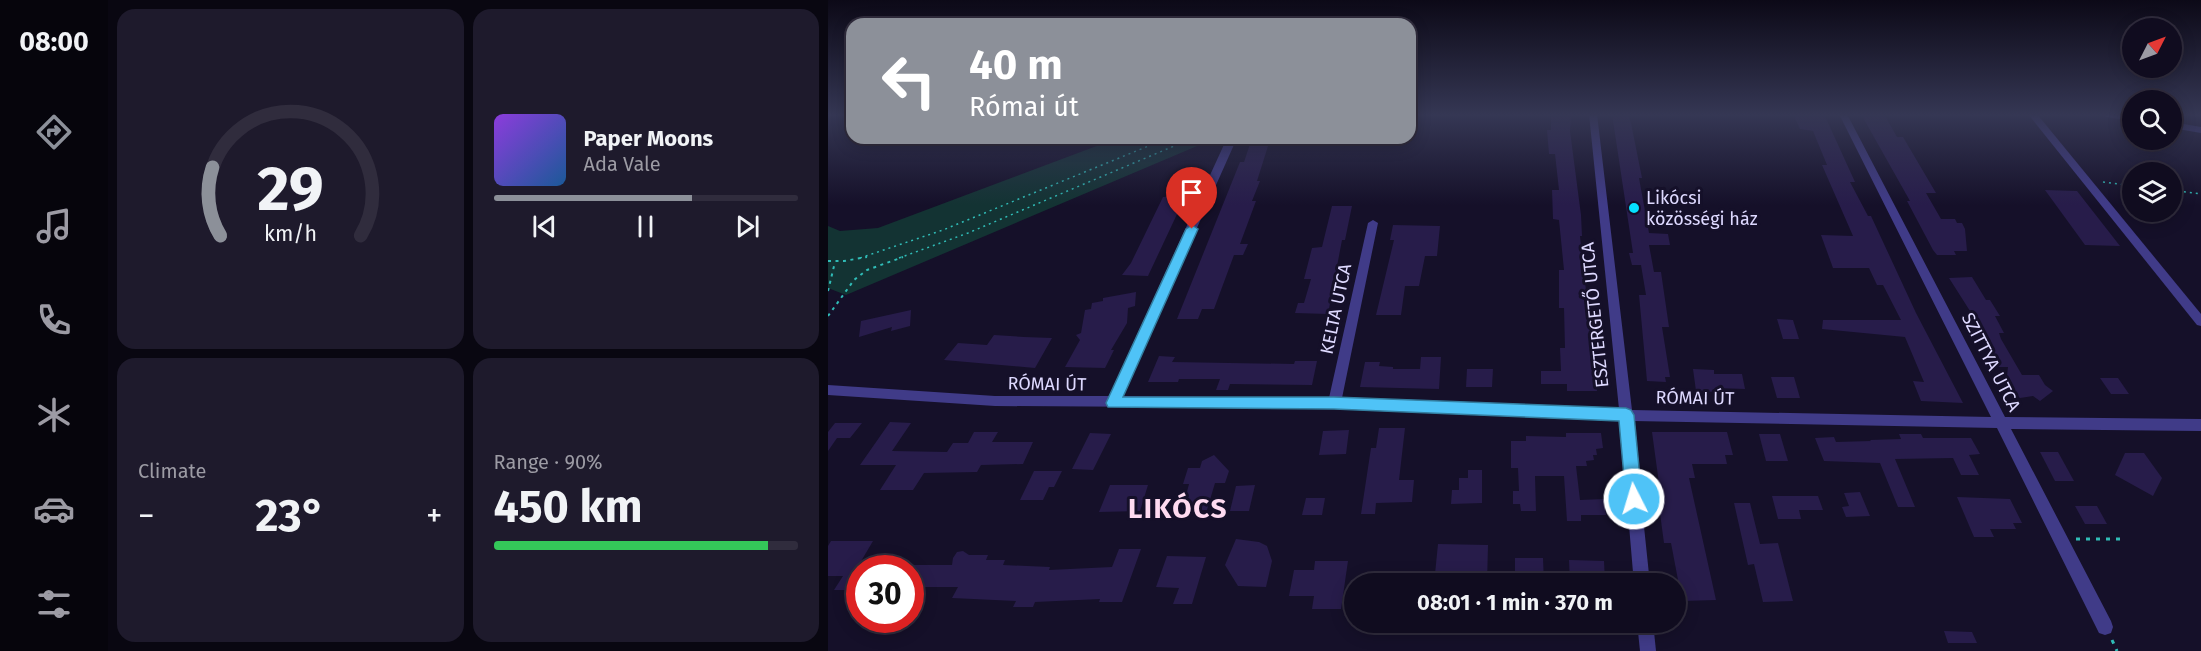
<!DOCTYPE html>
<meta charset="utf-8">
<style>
body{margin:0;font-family:"Fira Sans",sans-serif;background:#1e1a2c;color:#f1f3f6;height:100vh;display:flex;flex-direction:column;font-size:22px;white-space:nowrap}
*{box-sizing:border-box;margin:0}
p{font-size:20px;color:#9c9ba4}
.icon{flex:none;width:33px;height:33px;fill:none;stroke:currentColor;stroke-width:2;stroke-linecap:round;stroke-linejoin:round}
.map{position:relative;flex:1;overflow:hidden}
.panel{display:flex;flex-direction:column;gap:9px;padding:9px;background:#090711;width:720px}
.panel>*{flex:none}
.top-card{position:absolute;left:18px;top:18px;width:570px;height:126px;border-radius:18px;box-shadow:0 3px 15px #0003,0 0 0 2px #302c3d;background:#8c9099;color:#fff;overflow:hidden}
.needle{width:39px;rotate:48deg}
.controls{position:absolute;left:1294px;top:18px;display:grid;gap:12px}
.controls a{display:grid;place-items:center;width:60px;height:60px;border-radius:50%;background:#100c1f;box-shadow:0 3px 15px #0003,0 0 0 2px #302c3d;font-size:30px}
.speed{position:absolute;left:18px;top:555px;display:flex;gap:12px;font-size:30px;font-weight:700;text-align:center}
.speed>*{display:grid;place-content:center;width:78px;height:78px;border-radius:50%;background:#100c1f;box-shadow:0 3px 15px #0003,0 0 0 2px #302c3d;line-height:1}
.speed .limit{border:9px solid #d22;background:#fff;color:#111}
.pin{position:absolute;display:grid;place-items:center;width:51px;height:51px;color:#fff;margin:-62px -26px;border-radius:50% 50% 50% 0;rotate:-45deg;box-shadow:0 0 6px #0007}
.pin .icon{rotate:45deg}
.me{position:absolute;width:66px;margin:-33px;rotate:355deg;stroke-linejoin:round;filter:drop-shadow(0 0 4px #0008)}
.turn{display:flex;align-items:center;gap:21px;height:126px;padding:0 24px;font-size:27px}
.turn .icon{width:78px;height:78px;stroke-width:2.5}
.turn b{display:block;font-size:42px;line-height:51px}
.big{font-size:45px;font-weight:700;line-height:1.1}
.panel .tile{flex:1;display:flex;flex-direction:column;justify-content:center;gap:9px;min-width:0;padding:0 21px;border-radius:18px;background:#1e1a2c}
.panel .dial{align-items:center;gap:0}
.dial svg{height:156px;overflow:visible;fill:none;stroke:#302c3d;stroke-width:7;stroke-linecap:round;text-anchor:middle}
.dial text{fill:#f1f3f6;stroke:none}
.song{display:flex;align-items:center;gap:18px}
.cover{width:72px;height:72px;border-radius:9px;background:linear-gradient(135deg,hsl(270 70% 55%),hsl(210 70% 35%))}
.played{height:6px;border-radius:3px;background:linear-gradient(90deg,#8c9099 65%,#302c3d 65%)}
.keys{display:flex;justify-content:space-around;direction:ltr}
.heat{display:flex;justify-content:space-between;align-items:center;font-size:33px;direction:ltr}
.charge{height:9px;border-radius:4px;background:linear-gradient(90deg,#34c759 90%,#302c3d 0)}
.panel .tiles{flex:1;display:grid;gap:9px;grid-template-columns:repeat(2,1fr)}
.trip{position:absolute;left:516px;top:573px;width:342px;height:60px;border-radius:30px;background:#100c1f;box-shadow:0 3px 15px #0003,0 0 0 2px #302c3d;font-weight:700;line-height:60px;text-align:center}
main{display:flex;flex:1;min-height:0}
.tab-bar{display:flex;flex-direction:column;width:108px;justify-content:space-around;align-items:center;background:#06050c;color:#9c9ba4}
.tab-bar .icon{width:42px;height:42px}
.tab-bar .selected{color:#8c9099}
.tab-bar b{font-size:27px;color:#f1f3f6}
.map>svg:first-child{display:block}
.green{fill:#133333}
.building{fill:#271c4a}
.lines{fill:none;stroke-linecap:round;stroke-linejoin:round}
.path-far2{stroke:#30bcb7;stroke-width:1.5;stroke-dasharray:2 4;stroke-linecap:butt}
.path-far1{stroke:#30bcb7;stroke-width:2;stroke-dasharray:3 4.5;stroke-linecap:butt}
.path{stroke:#30bcb7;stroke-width:3;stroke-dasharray:4 6;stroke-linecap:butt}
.minor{fill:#403b88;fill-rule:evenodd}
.route{fill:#4fc3f7;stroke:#337fa1;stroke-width:1.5}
.poi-dot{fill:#05e0ff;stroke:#151029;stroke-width:2}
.labels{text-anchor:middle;stroke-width:6;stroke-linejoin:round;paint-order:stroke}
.poi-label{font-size:18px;fill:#ded9ff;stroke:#151029;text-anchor:start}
.street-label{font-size:18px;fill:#ded9ff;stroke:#151029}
.near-district-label{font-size:28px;font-weight:bold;letter-spacing:1.5px;fill:#ffdbf1;stroke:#151029}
</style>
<main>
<nav class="tab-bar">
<b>08:00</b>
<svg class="icon selected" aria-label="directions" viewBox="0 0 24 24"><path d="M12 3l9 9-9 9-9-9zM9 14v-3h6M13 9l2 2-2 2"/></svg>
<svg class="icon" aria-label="music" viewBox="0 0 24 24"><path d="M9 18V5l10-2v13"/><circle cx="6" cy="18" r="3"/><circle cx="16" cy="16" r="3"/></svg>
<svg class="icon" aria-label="phone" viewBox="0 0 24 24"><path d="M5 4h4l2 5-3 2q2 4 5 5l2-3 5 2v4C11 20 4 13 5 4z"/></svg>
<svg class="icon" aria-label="climate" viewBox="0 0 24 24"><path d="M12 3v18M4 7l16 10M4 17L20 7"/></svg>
<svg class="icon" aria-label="car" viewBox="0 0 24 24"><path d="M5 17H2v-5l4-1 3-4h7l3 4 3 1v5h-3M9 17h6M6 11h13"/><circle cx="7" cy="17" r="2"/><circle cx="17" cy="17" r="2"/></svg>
<svg class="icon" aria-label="filters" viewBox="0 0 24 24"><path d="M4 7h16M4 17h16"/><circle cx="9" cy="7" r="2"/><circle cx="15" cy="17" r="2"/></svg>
</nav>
<section class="panel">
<div class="tiles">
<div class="tile dial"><svg viewBox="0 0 100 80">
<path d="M14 69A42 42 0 1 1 86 69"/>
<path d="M14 69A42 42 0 0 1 10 34" stroke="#8c9099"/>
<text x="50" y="56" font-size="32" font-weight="700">29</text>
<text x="50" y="72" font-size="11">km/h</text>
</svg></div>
<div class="tile">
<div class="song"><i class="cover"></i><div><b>Paper Moons</b><p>Ada Vale</p></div></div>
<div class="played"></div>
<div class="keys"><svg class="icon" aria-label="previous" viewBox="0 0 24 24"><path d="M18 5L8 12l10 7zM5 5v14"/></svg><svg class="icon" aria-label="pause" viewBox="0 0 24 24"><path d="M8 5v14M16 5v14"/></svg><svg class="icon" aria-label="next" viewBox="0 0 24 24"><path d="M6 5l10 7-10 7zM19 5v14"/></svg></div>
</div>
<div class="tile"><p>Climate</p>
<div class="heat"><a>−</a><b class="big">23°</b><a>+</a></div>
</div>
<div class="tile"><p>Range · 90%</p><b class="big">450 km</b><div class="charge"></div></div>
</div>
</section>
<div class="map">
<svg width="1373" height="651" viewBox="0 0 1373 651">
<rect width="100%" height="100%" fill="#151029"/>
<!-- green -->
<polygon class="green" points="290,138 388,138 18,295 0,288 0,226 12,231 50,228"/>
<!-- building -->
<g class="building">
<polygon points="784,114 800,114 803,123 814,178 811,178 821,233 840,234 842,245 821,245 826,272 833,272 841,327 834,327 842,377 837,377 838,382 819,381 811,295 818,295 813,265 804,265 801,253 805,253"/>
<polygon points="965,114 996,114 1027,182 1022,182 1040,216 1043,216 1088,313 1135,403 1093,401 1085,381 1096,382 1077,337 994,329 995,320 1073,320 1055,285 1049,285 1041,268 1005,268 993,235 1025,236 994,165 999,165 985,131 972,129"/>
<polygon points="1033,114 1056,114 1069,137 1075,137 1108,193 1098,193 1113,219 1127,219 1129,223 1134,223 1137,229 1139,251 1126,251 1128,255 1109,255 1105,250 1079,201 1082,201"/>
<polygon points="723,115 743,116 742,131 753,215 754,236 752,236 769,391 739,391 739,384 713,384 713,371 733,371 732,348 737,348 736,308 731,308 731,270 736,270 731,220 725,219 724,190 731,190 727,154 721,154 719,130 723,130"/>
<polygon points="424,138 439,138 437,143 441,143 429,181 432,181 424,201 428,201 412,244 420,244 415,255 406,255 386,309 374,309 370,319 349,319 412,162 416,162"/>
<polygon points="1217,190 1249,191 1292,246 1257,245"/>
<polygon points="358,195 320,276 294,275 303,263 335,197"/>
<polygon points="504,206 524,206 517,240 514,240 500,314 467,313 470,303 476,303 483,279 476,279 484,248 494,247"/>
<polygon points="565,225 612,226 609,256 597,256 591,286 577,286 573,315 548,315 566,240 562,240"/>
<polygon points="1144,277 1158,300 1162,300 1172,316 1167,316 1176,333 1171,333 1173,339 1194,375 1211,375 1217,385 1225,391 1212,401 1205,396 1192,398 1178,384 1180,367 1168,367 1144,322 1149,322 1121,278"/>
<polygon points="308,292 307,306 300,308 299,323 283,350 286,350 277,368 237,367 252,340 248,335 253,333 257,310 263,309 264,303 275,301 275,298"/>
<polygon points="83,310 82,326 63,331 64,327 31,337 33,321"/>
<polygon points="949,319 965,320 971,339 955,339"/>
<polygon points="166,335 196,337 224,338 207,368 116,360 130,343 159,345"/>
<polygon points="331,356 347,357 344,362 466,364 467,361 489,361 484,385 402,384 400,390 388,390 392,379 351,379 350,382 320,382"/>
<polygon points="593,357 613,357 611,389 532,387 537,362 552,362 551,366 565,367 565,369 592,369"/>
<polygon points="639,369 665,369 664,387 638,387"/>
<polygon points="865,369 886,370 886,374 914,374 917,389 889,388 889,392 868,391"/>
<polygon points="943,377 966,377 972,398 949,398"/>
<polygon points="1272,378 1290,378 1301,394 1283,394"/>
<polygon points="62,422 83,423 64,451 119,452 125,443 140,443 146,432 170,432 164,442 205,442 195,464 153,465 149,472 96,473 85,490 52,490 68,465 32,465"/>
<polygon points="7,423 34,423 22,438 9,438 0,451 0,432"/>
<polygon points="551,428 577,428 571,480 586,480 584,502 548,503 547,514 533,514 543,448 548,448"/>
<polygon points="521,430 518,454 491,455 495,431"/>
<polygon points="824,432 899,432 905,455 897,455 899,464 864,464 867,478 861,478 888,600 854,601 843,543 836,543 829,491 832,491"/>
<polygon points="262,433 283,434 265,470 244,469"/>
<polygon points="738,433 773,433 775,448 768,449 769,455 765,455 766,460 758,461 759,466 748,466 752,500 776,499 778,515 753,515 753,521 739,521 736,476 707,476 708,511 693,511 692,504 685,504 685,491 691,491 690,468 683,468 683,441 698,441 698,436 738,437"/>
<polygon points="931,434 952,434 960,461 938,461"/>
<polygon points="1071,434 1093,434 1095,438 1143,438 1152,454 1141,455 1151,475 1133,475 1125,458 1067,459 1087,507 1070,507 1052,463 996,461 987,438 1006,437 1008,442 1043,441 1042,440 1073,439"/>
<polygon points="1212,452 1230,452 1246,481 1227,481"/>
<polygon points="1297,453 1316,453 1334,478 1325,496 1287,475"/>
<polygon points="386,455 401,471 397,483 387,483 379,510 354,511 361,484 355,484 360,468 372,468 374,461"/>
<polygon points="640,470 654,470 654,503 623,504 624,490 631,490 631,478 640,478"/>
<polygon points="206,471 234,471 226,487 221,487 215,500 192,500"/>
<polygon points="282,485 320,485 312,511 271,512"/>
<polygon points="427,485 421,511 402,511 408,486"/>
<polygon points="1032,492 1042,516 1018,517 1014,507 1021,506 1016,493"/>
<polygon points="944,496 990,496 995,510 971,510 973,519 950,519"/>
<polygon points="1129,497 1182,499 1194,523 1185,523 1188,529 1162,529 1166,537 1146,537"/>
<polygon points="478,498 497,498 494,515 474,515"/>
<polygon points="906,503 922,503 932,544 950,543 965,601 935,602 926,564 920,565"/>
<polygon points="1247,506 1269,506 1279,524 1257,524"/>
<polygon points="408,539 431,542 439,546 444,561 438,587 410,586 397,565"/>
<polygon points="3,541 45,541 29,568 32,568 32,579 25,590 6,590 15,576 0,576 0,546"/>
<polygon points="610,544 660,545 659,584 606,584"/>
<polygon points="291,549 313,549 294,602 271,602 272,599 207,602 205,607 185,607 188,601 124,598 130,587 82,587 82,565 124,565 125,558 129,552 135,551 141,555 160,555 158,560 177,560 175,565 222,567 221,570 284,567"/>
<polygon points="339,556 378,557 364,604 345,604 351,588 328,587"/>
<polygon points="687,558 715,558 716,584 687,584"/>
<polygon points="741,560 776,561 777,582 742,584"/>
<polygon points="487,561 520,561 513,609 484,609 486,596 461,596 466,570 486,570"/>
<polygon points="1116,631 1144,632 1149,643 1120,643"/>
</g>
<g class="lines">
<!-- path-far2 -->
<g class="path-far2">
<polyline points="1275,182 1305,186"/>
<polyline points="1344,190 1373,194"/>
<polyline points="32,258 115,230 340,138"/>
<polyline points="71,258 140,233 365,138"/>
</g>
<!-- path-far1 -->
<g class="path-far1">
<polyline points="0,261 16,261 39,257"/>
<polyline points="0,291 7,262"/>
<polyline points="0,316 26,280 39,270 75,257"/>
</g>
<!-- path -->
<g class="path">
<polyline points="1248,539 1297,539"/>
<polyline points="1284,640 1289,651"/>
</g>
<!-- minor -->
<g class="minor">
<polygon points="761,114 769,114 804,410 1163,417 1011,114 1019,114 1177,417 1373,419 1373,431 1183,429 1283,621 1285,627 1283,633 1277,635 1271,633 1169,428 805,421 822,584 806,584 792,420 506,408 167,406 0,395 0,385 167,396 281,396 399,138 409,138 294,396 501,398 540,223 545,220 550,223 514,398 791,409"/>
<polygon points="1200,114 1209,114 1373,314 1373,326 1369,325"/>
<polygon points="1274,114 1305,115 1305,121 1278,117"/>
<polygon points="1344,122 1373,127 1373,133 1344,128"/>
<polygon points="809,622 825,622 828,651 812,651"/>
</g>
</g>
<!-- sky -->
<linearGradient id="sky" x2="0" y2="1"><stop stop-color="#0c0917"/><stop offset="0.56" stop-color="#353754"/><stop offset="1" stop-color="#353754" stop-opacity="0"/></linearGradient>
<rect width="1373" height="205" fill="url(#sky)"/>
<!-- route -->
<polygon class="route" points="364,225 370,229 295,397 506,397 798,408 803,410 806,415 814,499 812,504 806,506 800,504 798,499 791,421 506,409 280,407 278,403 358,229"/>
<!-- markers -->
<circle class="poi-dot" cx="806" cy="208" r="6"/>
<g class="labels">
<!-- poi labels -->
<g class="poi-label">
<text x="818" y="204">Likócsi<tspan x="818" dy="21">közösségi ház</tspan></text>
</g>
<!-- street labels -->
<g class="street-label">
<text transform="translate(508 309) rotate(-78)" y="6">KELTA UTCA</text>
<text transform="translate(767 315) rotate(-96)" y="6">ESZTERGETŐ UTCA</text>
<text transform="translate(1163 362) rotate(63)" y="6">SZITTYA UTCA</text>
<text transform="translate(219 384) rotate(1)" y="6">RÓMAI ÚT</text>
<text transform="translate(867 398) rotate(1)" y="6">RÓMAI ÚT</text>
</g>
<!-- near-district labels -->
<g class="near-district-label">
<text x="350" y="518">LIKÓCS</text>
</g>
</g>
</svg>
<div class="controls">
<a><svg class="needle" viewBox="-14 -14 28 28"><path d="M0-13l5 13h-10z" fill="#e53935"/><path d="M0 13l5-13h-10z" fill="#9c9ba4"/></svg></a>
<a><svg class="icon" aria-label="search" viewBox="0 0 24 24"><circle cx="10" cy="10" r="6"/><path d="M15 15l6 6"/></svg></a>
<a><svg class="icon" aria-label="layers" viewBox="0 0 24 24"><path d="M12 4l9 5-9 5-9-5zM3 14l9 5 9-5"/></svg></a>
</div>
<div class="speed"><div class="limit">30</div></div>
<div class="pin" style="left:364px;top:229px;background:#d93025"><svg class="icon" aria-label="arrive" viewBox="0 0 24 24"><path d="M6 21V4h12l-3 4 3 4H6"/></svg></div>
<svg class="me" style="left:806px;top:499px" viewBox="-20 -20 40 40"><circle r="17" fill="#4fc3f7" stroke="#fff" stroke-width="3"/><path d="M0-11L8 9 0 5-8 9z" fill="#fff"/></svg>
<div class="trip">08:01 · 1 min · 370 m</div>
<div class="top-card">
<div class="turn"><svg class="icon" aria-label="left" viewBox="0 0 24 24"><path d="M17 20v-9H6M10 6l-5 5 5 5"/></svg><div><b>40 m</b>Római út</div></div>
</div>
</div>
</main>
